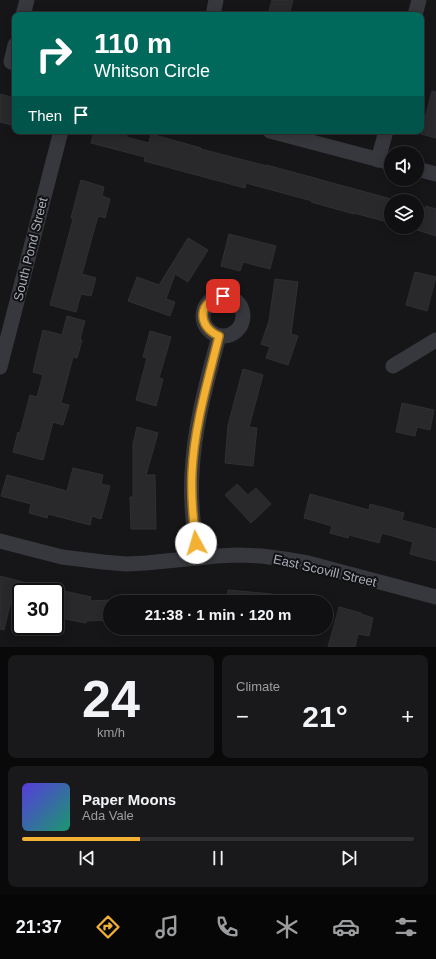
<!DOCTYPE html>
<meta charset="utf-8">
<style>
body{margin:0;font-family:Arial,sans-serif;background:#19191b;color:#f1f3f6;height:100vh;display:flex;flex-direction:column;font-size:15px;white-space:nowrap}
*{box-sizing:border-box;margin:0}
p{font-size:13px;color:#9c9d9f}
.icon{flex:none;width:22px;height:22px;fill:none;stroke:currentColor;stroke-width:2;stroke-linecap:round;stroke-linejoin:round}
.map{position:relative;height:647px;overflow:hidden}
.sheet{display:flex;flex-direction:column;gap:8px;padding:8px;background:#09090a;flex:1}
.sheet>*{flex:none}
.hud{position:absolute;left:12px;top:12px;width:412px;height:122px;border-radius:8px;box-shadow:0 2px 10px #0003,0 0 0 1px #303032;background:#00695c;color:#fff;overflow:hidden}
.fabs{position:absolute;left:384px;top:146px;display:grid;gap:8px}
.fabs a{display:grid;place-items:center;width:40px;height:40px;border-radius:50%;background:#101012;box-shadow:0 2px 10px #0003,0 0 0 1px #303032;font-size:20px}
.speed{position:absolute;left:12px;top:583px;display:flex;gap:8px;font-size:20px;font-weight:700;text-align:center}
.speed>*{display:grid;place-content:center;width:52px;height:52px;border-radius:50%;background:#101012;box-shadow:0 2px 10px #0003,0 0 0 1px #303032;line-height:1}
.speed .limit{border:2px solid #111;border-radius:6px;background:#fff;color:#111}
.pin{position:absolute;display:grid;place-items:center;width:34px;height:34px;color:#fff;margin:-17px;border-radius:8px;box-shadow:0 2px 6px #0006}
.me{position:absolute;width:44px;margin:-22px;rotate:354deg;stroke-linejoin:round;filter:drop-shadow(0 0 3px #0008)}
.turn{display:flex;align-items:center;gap:14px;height:84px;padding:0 16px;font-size:18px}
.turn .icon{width:52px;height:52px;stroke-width:2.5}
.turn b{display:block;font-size:28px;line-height:34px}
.then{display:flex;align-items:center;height:38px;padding:0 16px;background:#0003;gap:8px;font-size:15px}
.big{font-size:30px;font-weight:700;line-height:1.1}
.sheet .card{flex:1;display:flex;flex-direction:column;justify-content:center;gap:6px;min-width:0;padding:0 14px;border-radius:8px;background:#19191b}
.sheet .dial{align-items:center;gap:0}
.dial b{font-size:52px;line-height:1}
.song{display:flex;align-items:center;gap:12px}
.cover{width:48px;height:48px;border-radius:6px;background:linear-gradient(135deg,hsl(250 70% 55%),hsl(160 70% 35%))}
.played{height:4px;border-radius:2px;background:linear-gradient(90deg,#f2b134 30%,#303032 30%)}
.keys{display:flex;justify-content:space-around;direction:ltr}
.heat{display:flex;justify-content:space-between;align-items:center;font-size:22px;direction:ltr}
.sheet .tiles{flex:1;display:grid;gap:8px;grid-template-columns:1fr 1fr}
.card:last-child{grid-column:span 2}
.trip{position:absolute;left:103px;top:595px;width:230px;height:40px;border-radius:20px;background:#101012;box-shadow:0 2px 10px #0003,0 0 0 1px #303032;font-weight:700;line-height:40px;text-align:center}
.menu{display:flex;height:64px;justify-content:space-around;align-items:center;background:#060607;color:#9c9d9f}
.menu .icon{width:28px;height:28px}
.menu .current{color:#f2b134}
.menu b{font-size:18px;color:#f1f3f6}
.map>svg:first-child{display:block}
.building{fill:#29292c;stroke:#303034}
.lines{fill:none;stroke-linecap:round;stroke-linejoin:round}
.minor{stroke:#37383d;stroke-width:15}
.route-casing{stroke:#9d7322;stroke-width:10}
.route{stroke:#f2b134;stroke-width:7}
.labels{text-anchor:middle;stroke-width:4;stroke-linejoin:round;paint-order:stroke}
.street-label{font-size:13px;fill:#a8adb8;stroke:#111113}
</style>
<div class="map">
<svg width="436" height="647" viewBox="0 0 436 647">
<rect width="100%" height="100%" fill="#161618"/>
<!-- building -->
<g class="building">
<polygon points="272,0 293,0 289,15 268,15"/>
<polygon points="432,91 436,92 436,138 421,134"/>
<polygon points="0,94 15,98 15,126 0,122"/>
<polygon points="94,131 128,131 126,137 149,143 151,134 201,148 201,149 267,166 267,165 391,199 391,223 354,213 354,214 311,202 312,201 246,183 245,188 144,161 145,157 91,143"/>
<polygon points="81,180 104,187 102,196 110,199 105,218 98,216 82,274 96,278 91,296 81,294 76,312 50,305 73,219 71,218"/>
<polygon points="417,206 425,208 426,206 436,209 436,236 417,230"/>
<polygon points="229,234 276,246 270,269 243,262 240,271 221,266"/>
<polygon points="188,238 208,250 188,282 175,274 166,299 175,302 170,316 128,301 137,277 159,285"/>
<polygon points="415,272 436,277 427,311 406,305"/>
<polygon points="275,279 298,282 291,334 298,336 288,365 266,358 270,347 261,344 269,321"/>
<polygon points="67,316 85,321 80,339 82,340 77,358 73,357 61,403 69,405 63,425 53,422 43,460 13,452 18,432 20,433 30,395 37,397 43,375 33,372 43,330 62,335"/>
<polygon points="150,331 171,337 159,378 163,379 156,406 136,400 147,358 143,357"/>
<polygon points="243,369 263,375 249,427 257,428 253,466 225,463 228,425"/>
<polygon points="402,403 434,410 430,430 417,427 415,436 396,432"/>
<polygon points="137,427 158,433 146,475 155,475 156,529 131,529 130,497 133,497 133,444"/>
<polygon points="73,468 103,475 101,484 110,486 101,519 92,516 90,525 48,514 47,518 29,513 31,504 1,496 7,475 67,491"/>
<polygon points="237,484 248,495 256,488 271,504 251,523 225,495"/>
<polygon points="310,494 369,510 370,504 404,513 402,520 436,529 436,561 410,554 413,542 382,533 379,543 349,535 348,538 330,533 332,526 304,518"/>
<polygon points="0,576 27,583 24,592 21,592 21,603 11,601 4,630 0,629"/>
<polygon points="55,589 91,597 90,601 110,600 110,620 86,621 86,623 55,617"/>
<polygon points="228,590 272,594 271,602 227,602"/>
<polygon points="339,607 361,613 361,614 373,618 369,636 358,634 355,647 328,647"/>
</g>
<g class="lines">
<!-- minor -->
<g class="minor">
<polyline points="23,15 27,0"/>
<polyline points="213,15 216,0"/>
<polyline points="415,15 419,0"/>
<polyline points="11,62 15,45"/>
<polyline points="270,131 391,163"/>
<polyline points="378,160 386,131"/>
<polyline points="417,169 436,174"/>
<circle cx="223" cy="316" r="20"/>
<polyline points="393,366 436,340"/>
<polyline points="0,367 61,131"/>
<polyline points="0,541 62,557 103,562 126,564 146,563 217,556 237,555 262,556 284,559 308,563 436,597"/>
<path d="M198 558C194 530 190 502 192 473 194 427 207 381 219 336"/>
</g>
</g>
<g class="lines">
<defs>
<path id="route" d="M196 543C193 520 191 497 192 473 194 427 208 381 219 336 196 326 198 300 223 296"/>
</defs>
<!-- route casing -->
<use href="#route" class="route-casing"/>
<!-- route -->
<use href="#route" class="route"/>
</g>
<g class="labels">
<!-- street labels -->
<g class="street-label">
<text transform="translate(30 249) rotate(-76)" y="5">South Pond Street</text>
<text transform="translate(325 570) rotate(13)" y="5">East Scovill Street</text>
</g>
</g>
</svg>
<div class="fabs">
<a><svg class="icon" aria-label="sound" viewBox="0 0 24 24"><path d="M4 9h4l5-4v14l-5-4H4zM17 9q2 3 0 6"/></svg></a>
<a><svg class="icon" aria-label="layers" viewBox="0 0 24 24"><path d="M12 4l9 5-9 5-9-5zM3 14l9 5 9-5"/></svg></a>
</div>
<div class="speed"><div class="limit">30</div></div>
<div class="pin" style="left:223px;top:296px;background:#d93025"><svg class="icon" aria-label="arrive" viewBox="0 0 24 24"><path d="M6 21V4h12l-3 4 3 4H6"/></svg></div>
<svg class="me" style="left:196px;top:543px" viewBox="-20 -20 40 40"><circle r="19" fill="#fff"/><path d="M0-13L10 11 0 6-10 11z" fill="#f2b134"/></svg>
<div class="trip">21:38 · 1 min · 120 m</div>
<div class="hud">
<div class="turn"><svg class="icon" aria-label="right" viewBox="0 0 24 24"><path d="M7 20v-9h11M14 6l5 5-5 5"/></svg><div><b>110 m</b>Whitson Circle</div></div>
<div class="then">Then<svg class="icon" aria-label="arrive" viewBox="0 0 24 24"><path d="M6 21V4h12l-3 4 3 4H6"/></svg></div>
</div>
</div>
<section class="sheet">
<div class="tiles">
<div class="card dial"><b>24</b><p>km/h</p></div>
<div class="card"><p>Climate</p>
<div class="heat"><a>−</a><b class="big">21°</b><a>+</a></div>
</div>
<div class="card">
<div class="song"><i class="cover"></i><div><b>Paper Moons</b><p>Ada Vale</p></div></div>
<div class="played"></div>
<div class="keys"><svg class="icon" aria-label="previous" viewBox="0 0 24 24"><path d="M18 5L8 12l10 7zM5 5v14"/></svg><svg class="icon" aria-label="pause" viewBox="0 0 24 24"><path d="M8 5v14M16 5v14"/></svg><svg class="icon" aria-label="next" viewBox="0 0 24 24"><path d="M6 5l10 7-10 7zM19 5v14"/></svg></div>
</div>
</div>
</section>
<nav class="menu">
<b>21:37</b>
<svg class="icon current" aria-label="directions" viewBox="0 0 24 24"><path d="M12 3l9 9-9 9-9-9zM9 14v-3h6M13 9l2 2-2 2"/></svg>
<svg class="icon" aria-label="music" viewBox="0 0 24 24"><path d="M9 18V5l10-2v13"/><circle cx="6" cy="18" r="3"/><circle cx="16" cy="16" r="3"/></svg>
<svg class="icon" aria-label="phone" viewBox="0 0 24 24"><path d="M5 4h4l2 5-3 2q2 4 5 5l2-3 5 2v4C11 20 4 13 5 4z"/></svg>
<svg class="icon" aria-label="climate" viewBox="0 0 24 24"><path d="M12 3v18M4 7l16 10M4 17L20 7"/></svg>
<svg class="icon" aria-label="car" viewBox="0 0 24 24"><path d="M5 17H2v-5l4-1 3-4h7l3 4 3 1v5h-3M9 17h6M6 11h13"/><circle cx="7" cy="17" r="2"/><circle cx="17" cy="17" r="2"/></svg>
<svg class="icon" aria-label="filters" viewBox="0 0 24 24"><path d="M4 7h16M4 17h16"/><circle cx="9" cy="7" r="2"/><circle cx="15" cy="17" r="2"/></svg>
</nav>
